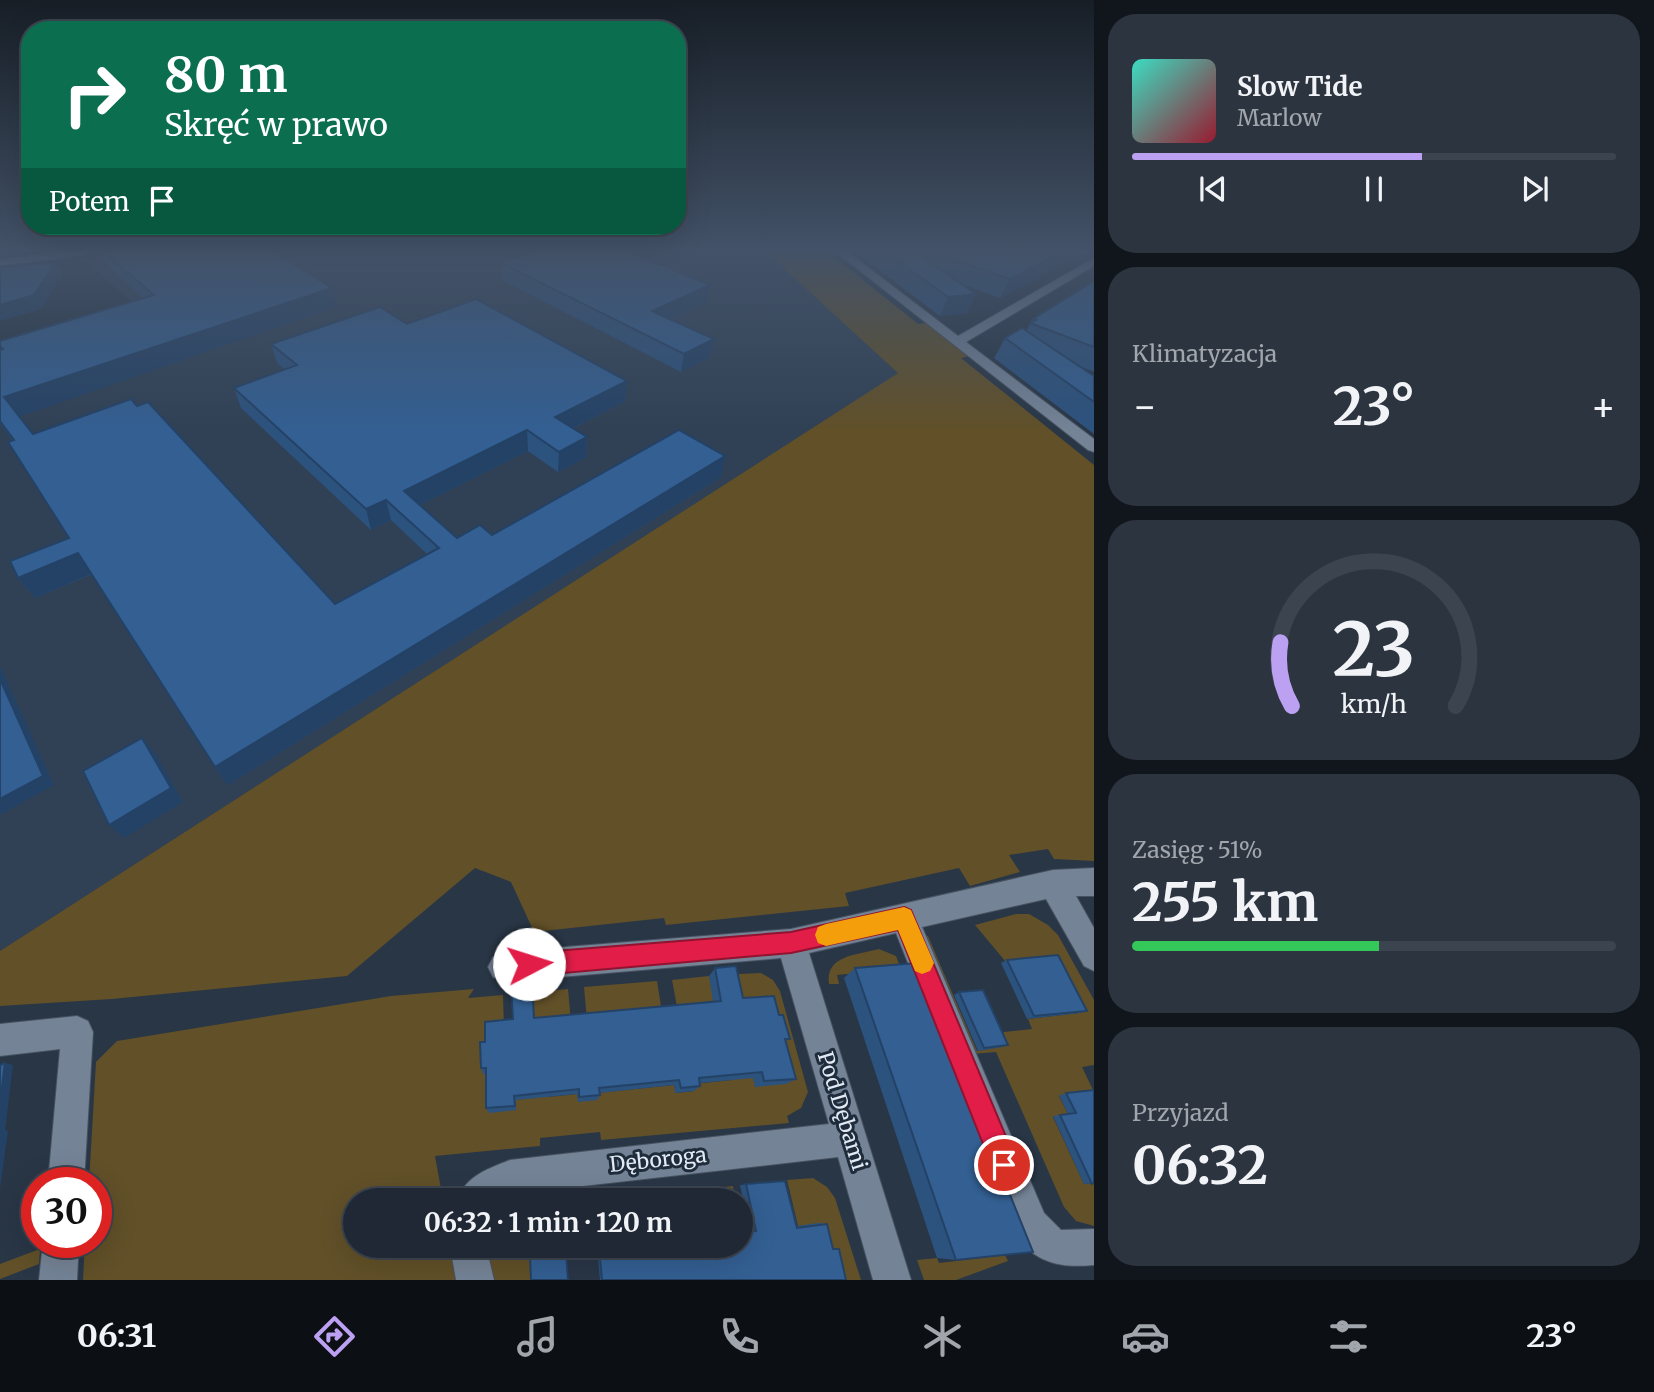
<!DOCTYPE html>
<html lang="pl">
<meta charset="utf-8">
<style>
body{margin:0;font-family:Merriweather,serif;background:#2c3440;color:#f1f3f6;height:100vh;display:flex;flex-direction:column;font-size:26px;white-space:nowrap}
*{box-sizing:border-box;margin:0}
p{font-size:23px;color:#a1a6ac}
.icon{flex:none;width:38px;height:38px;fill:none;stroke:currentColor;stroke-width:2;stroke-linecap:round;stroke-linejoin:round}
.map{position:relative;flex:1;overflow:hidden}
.drawer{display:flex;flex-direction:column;gap:14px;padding:14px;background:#11161d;width:560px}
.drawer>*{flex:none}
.banner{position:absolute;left:21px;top:21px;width:665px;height:214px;border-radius:28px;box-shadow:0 7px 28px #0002,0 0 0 2px #3c444f;background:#0b6e4f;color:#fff;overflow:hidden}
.speed{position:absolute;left:21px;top:1167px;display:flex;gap:14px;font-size:35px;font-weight:700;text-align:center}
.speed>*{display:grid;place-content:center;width:91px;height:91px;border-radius:50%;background:#1f2834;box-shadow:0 7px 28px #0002,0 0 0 2px #3c444f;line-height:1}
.speed .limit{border:10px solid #d22;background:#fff;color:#111}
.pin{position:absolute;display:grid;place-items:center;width:60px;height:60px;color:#fff;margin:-30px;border:4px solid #fff;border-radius:50%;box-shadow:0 2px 7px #0007}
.me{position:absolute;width:77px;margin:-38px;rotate:85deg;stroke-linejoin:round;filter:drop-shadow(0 0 5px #0008)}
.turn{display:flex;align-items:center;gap:24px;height:147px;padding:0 28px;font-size:32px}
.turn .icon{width:91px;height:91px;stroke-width:2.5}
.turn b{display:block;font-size:49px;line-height:60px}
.then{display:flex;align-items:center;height:66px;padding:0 28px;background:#0003;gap:14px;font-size:26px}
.big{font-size:52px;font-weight:700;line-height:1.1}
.drawer .widget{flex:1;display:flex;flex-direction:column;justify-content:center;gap:10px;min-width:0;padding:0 24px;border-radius:28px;background:#2c3440}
.drawer .dial{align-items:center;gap:0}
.dial svg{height:182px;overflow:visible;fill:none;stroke:#3c444f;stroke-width:7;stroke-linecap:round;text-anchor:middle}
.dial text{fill:#f1f3f6;stroke:none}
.song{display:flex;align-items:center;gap:21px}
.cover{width:84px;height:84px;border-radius:10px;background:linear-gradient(135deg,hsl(170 70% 55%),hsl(350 70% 35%))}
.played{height:7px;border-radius:4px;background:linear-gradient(90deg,#bca0f2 60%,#3c444f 60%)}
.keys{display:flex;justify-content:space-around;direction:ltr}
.heat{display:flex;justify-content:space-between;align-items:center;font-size:38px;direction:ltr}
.charge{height:10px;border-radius:5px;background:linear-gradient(90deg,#34c759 51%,#3c444f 0)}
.trip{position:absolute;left:343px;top:1188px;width:410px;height:70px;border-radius:35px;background:#1f2834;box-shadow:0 7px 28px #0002,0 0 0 2px #3c444f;font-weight:700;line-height:70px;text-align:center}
.dock{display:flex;height:112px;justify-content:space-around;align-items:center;background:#0c1015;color:#a1a6ac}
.dock .icon{width:49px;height:49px}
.dock .active{color:#bca0f2}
.dock b{font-size:32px;color:#f1f3f6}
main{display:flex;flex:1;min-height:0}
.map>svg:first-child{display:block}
.built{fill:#304155}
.green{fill:#615028}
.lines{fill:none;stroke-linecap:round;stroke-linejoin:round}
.minor-casing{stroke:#475260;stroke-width:2}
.minor{fill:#748396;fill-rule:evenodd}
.wall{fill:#2c527e}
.shaded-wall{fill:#244266}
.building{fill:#335f92;stroke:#244266;stroke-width:2}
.route{fill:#e11d48;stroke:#92132f;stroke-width:2}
.slow{fill:#f59e0b}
.labels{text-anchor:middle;stroke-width:6;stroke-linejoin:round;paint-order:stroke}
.near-street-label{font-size:21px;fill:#e2eaf5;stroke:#1f2c3b}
</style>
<main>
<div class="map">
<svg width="1094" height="1280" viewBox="0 0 1094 1280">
<rect width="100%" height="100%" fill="#293646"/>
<!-- built -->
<polygon class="built" points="121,252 766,252 899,373 0,951 0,358 146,313 83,260"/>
<!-- green -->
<g class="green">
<polygon points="766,252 828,252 918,324 927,323 970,356 961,358 1094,465 1094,861 1054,859 1048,849 1009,855 1020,872 970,886 959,868 845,893 849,906 666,925 664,918 534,932 511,882 475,868 347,976 112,999 0,1006 0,951 898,373"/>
<polygon points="1016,914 1029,914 1048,925 1058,935 1094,1000 1094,1065 1082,1067 1094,1092 1059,1096 1068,1114 1053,1117 1084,1184 1094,1183 1094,1226 1076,1221 1064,1207 996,1052 972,1054 924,936 928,936 977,1051 1001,1047 998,1040 1004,1032 1032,1029 1028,1019 1079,1013 1006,962 975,925"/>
<path d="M879 949 896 956 901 969 837 975 839 984H829C825 955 857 955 879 949Z"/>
<path d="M761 973 773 980 780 991 808 1092 801 1108 787 1116 789 1123 601 1140 600 1132 540 1138V1146L435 1156 443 1200H355V1246H453L459 1280H83L85 1243 96 1242V1183H89L96 1062 117 1041 391 996 474 989 468 998 503 995 504 1028 488 1074C527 1099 532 1099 577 1094L579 1102 597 1093 674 1085 676 1093 694 1091 693 1084 732 1080 745 1006 738 974Z"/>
<polygon points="709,976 716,1008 678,1012 672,980"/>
<polygon points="657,981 662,1013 587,1020 584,987"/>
<polygon points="568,989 571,1022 534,1025 532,992"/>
<polygon points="813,1178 827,1187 835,1198 861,1280 838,1280 818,1224 798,1226 787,1180"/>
<polygon points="733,1186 735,1200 699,1200 697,1190"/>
<polygon points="487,1246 552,1246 552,1252 531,1255 532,1280 492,1280"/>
<polygon points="40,1249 39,1264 0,1279 0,1264"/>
<polygon points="1005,1255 1008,1261 956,1280 924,1280 917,1260 937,1258 939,1263"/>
</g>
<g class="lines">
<defs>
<g id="minor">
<polygon points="57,252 88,252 83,255 0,266 0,260"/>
<polygon points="836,252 848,252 958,336 1094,258 1094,266 966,342 1094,439 1094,452 1088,450"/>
<path d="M1094 868V896H1076L1094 928V971L1084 966 1046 899 922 927 1044 1213 1061 1230 1094 1229V1265C1062 1268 1039 1264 1018 1239L896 933 809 953 911 1280H873L838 1157 512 1194 499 1200H457C466 1176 487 1169 510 1160L829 1124 781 958 503 982 493 977 488 967 493 957 503 952 791 929 1053 870Z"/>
<polygon points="77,1016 88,1021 93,1032 84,1183 48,1183 60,1049 0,1056 0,1024"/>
<polygon points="43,1242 79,1242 77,1280 39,1280"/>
<polygon points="450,1246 486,1246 494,1280 456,1280"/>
</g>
</defs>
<!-- minor casing -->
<use href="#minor" class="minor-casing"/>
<!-- minor -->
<use href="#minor" class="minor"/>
</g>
<!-- wall -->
<g class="wall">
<polygon points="101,252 299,252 282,257 336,307 19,416 33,434 335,604 427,554 391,520 371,530 241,408 234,388 284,369 277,363 271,344 407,324 627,381 625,401 573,428 587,437 586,457 558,472 528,451 420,505 457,538 492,535 721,477 228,785 215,767 92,574 35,598 18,578 69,538 13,441 0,423 0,350 2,350 0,347 0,341 144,298 107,265"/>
<polygon points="855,252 1069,252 1063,264 1000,298 961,284 976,294 967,313 940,316"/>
<polygon points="1070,252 1089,252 1083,255"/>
<polygon points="631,253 710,285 707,302 670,319 714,339 710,357 681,372 502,280 501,263"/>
<polygon points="1094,281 1094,372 1077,365 1094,376 1094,434 994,358 1005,338 1026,331 1033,319"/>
<polygon points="1007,960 1087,1011 1080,1013 1027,1019 1001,963"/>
<polygon points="715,968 743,998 779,1015 790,1039 786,1041 796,1079 786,1084 755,1087 753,1078 700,1083 700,1086 694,1091 675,1093 674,1085 599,1093 600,1095 597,1100 578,1102 577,1094 516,1100 516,1110 489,1113 486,1108 486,1074 483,1074 481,1068 485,1042 534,1018 713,1001 709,976"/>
<polygon points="855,968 956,1260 937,1258 844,978"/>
<polygon points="959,992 1008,1045 1002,1047 978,1051 954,995"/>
<polygon points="1094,1090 1094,1183 1084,1184 1053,1116 1068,1114 1059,1095"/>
<polygon points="785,1181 797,1226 818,1223 827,1224 833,1248 839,1249 846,1280 600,1280 597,1247 608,1246 740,1246 740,1232 750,1231 740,1185"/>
<polygon points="565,1250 566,1252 530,1256 531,1255"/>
</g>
<!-- shaded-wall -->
<g class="shaded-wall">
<polygon points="263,252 299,252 266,262"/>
<polygon points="1061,252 1069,252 1063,264 1000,298 1010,279"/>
<polygon points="55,263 62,276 41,309 0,321 0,305"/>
<polygon points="710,285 707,302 650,328 652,311"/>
<polygon points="332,288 336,307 18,417 4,397"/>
<polygon points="976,294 967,313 940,316 948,297"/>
<polygon points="714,339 710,357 681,372 684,354"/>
<polygon points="627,381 625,401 555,437 555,417"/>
<polygon points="527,430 528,451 408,511 404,491"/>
<polygon points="587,437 586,457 558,472 559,452"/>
<polygon points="725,456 721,477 228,785 215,767"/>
<polygon points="386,500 391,520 371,530 366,509"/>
<polygon points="78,553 93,573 35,598 18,578"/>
<polygon points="0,666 54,785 0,815"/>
<polygon points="142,738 155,753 183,802 124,838 109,825"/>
<polygon points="5,1063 13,1065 5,1130 8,1131 0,1189 0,1103"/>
</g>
<!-- building -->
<g class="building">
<polygon points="104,252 274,252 332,288 4,397 33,434 131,399 137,406 148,402 335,604 439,548 386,500 366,509 234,388 297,365 271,344 380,307 407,324 476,299 627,381 555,417 587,437 559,452 527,430 404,491 457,538 480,525 492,535 679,430 725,456 215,767 78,553 18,578 10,561 69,538 8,442 14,440 0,421 0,350 3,349 0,346 0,341 154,295"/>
<polygon points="533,252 630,252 710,285 652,311 714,339 684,354 501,263"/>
<polygon points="885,252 916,252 976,294 948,297"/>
<polygon points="930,252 1061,252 1010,279"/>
<polygon points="55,263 34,295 0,305 0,267"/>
<polygon points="1094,281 1094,347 1030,323 1036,320 1033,319"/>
<polygon points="1022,328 1094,376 1094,402 1005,338"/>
<polygon points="0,679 43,776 0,799"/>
<polygon points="142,738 171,788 109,825 83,771"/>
<polygon points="1058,955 1087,1011 1034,1016 1007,960"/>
<polygon points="917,963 1033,1252 956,1260 855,968"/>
<polygon points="736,966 743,998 774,996 779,1015 783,1015 790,1039 785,1039 796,1079 764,1081 762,1072 699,1078 700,1086 681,1088 679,1080 599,1088 600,1095 579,1097 579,1089 514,1096 515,1106 486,1108 486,1068 481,1068 480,1042 485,1042 485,1022 513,1019 511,985 532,984 534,1018 721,1001 715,968"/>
<polygon points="983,990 1008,1045 984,1048 959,992"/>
<polygon points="5,1063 0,1103 0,1065"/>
<polygon points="1094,1090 1094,1183 1092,1184 1060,1115 1076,1113 1066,1093"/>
<polygon points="785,1181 797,1228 827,1224 833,1249 839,1249 846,1280 602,1280 599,1248 619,1246 740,1246 740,1233 756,1231 746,1184"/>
<polygon points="693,1190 694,1200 654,1200 653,1194"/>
<polygon points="566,1252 568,1280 531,1280 530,1256"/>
</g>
<!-- sky -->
<linearGradient id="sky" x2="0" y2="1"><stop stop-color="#171e26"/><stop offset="0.58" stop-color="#435268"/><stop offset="1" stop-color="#435268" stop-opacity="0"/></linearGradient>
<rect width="1094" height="431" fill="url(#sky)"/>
<!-- route -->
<polygon class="route" points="904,907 911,910 1018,1165 1014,1174 1004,1178 995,1174 898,930 791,953 529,976 521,972 518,964 521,957 529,953 791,932"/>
<!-- slow -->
<polygon class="slow" points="904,907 911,910 934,963 930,971 922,974 915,971 898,930 826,946 818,943 815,935 818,927 826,924"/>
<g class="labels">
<!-- near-street labels -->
<g class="near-street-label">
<text transform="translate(842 1111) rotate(73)" y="7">Pod Dębami</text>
<text transform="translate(658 1160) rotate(-6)" y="7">Dęboroga</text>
</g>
</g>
</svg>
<div class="speed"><div class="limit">30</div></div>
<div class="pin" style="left:1004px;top:1165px;background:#d93025"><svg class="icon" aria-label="arrive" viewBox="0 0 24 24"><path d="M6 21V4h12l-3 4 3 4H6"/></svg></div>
<svg class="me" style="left:529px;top:964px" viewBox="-20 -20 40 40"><circle r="19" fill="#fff"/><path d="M0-13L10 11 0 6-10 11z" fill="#e11d48"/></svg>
<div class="trip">06:32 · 1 min · 120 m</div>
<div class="banner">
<div class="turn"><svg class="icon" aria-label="right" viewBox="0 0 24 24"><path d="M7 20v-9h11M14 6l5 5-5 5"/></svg><div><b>80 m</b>Skręć w prawo</div></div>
<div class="then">Potem<svg class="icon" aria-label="arrive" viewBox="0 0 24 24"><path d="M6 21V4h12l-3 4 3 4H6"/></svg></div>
</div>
</div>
<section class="drawer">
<div class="widget">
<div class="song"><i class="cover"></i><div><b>Slow Tide</b><p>Marlow</p></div></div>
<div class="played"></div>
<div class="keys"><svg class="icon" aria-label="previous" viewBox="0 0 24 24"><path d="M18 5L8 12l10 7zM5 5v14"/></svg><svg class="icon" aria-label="pause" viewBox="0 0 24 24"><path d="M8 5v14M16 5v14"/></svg><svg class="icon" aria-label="next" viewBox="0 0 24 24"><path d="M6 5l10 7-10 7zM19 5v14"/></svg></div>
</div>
<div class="widget"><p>Klimatyzacja</p>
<div class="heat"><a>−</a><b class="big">23°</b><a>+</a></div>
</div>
<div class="widget dial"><svg viewBox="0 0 100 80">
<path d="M14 69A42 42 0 1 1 86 69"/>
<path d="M14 69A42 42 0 0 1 9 41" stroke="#bca0f2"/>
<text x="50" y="56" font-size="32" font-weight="700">23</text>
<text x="50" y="72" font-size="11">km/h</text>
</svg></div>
<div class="widget"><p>Zasięg · 51%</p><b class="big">255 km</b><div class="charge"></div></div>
<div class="widget"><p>Przyjazd</p><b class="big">06:32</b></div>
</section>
</main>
<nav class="dock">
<b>06:31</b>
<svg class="icon active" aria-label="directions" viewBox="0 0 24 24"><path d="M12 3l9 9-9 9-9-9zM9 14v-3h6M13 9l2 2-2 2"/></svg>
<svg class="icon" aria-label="music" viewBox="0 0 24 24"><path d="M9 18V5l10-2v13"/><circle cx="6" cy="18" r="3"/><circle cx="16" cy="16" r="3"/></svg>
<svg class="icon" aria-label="phone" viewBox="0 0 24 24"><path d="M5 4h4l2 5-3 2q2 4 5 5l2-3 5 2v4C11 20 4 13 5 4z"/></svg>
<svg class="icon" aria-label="climate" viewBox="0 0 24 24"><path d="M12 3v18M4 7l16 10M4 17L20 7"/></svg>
<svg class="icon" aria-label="car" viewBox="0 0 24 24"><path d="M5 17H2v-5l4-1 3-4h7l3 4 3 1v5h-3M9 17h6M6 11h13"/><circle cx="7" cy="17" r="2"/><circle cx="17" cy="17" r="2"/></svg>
<svg class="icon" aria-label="filters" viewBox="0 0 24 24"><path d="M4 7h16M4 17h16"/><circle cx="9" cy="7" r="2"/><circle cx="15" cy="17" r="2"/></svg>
<b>23°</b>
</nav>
